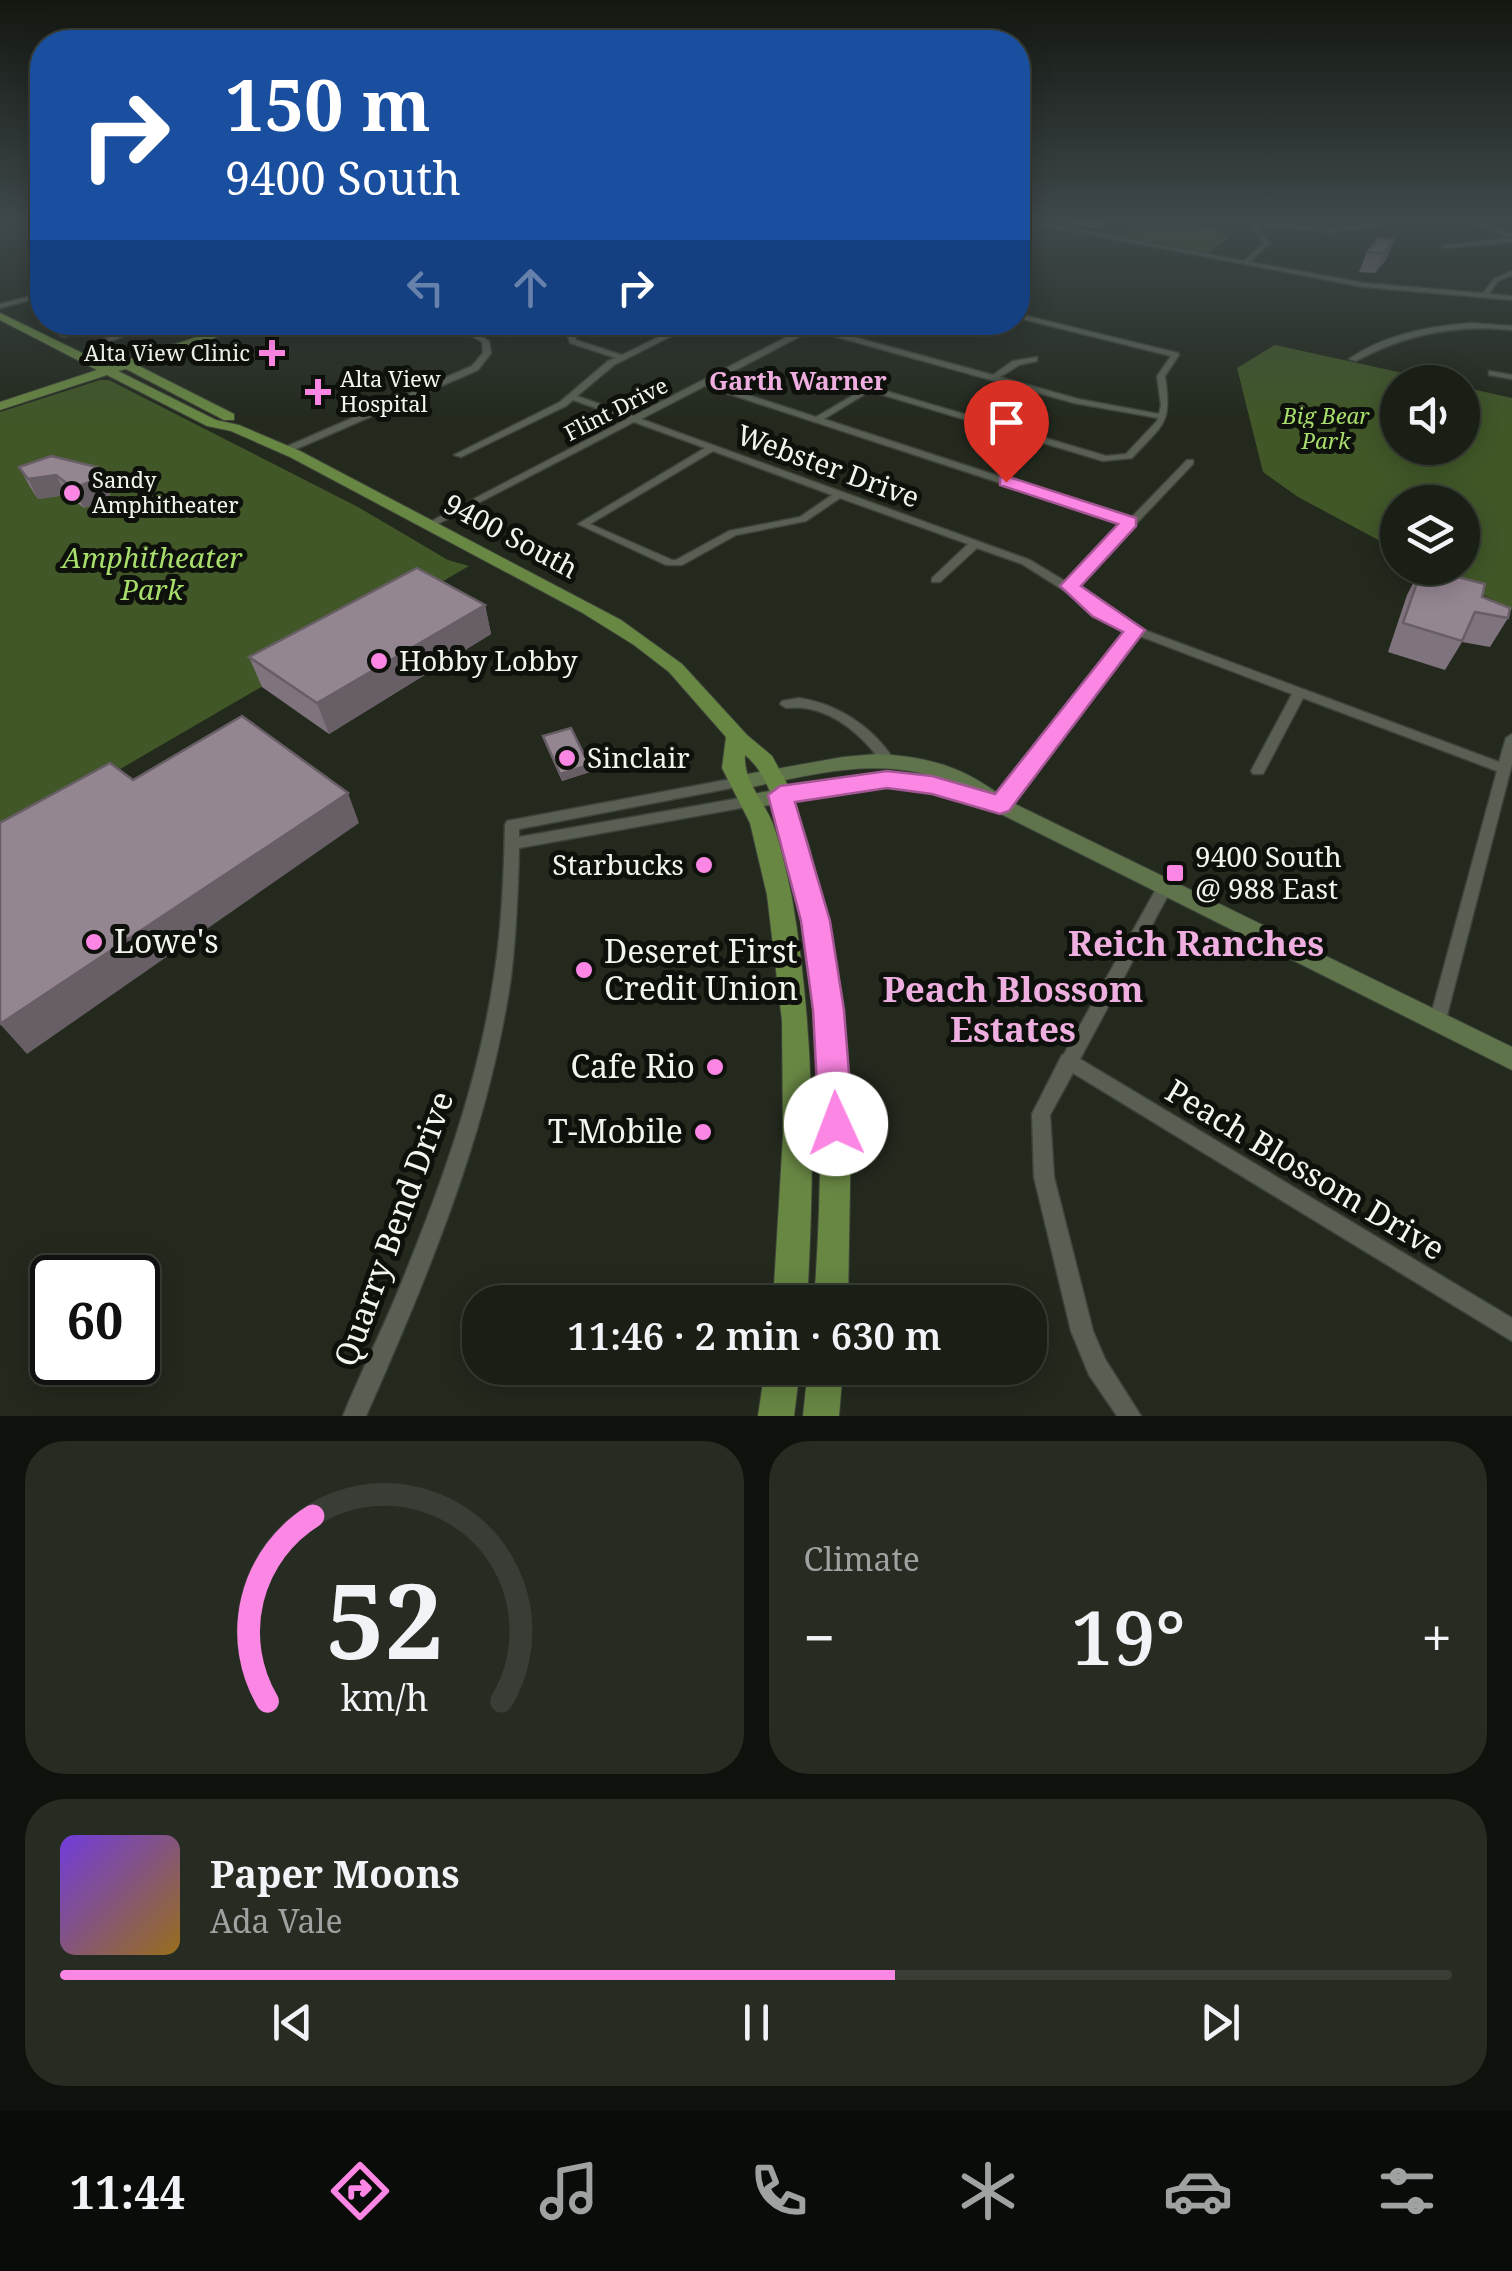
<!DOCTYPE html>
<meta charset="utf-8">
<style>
body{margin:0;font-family:"Noto Serif",serif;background:#272c23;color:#f1f3f6;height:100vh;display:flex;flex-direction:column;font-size:38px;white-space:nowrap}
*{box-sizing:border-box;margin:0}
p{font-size:32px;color:#9fa2a1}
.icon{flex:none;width:55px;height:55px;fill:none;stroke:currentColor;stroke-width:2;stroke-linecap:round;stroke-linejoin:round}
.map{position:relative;height:1416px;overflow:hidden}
.panel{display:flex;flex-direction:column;gap:25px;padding:25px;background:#0e110c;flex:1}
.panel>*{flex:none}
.top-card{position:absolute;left:30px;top:30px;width:1000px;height:305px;border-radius:40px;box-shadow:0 5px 25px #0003,0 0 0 2px #383d35;background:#1a4fa0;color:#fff;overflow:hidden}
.fabs{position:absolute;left:1380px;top:365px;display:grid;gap:20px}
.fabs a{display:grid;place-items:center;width:100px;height:100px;border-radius:50%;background:#1a1f16;box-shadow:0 5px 25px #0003,0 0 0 2px #383d35;font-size:50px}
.speed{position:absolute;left:30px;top:1255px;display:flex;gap:20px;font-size:50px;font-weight:700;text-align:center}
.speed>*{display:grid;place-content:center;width:130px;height:130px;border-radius:50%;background:#1a1f16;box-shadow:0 5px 25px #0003,0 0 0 2px #383d35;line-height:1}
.speed .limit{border:5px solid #111;border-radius:15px;background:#fff;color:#111}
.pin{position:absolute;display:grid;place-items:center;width:85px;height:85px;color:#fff;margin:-102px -42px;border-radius:50% 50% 50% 0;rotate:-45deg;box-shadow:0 0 10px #0007}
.pin .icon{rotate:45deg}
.me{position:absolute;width:110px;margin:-55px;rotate:358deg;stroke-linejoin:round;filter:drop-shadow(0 0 8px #0008)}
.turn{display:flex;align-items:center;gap:35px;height:210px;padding:0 30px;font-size:45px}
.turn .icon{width:130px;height:130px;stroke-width:2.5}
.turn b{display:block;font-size:70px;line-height:85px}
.lanes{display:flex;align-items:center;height:95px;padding:0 30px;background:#0003;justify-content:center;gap:50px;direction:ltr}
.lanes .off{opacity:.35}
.big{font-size:75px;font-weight:600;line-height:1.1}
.panel .tile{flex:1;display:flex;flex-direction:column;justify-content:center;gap:15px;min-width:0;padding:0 35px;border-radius:40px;background:#272c23}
.panel .dial{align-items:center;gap:0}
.dial svg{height:260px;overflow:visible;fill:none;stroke:#383d35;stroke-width:7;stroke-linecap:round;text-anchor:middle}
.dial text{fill:#f1f3f6;stroke:none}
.song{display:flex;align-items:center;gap:30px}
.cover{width:120px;height:120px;border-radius:15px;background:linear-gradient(135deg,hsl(260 70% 55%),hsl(40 70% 35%))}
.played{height:10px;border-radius:5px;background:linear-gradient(90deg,#fc86e4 60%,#383d35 60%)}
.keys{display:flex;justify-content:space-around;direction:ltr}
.heat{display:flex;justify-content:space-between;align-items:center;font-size:55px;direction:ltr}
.panel .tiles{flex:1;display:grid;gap:25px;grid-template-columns:1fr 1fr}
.tile:last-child{grid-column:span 2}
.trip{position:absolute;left:462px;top:1285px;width:585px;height:100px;border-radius:40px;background:#1a1f16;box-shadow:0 5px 25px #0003,0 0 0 2px #383d35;font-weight:600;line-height:100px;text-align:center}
.menu{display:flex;height:160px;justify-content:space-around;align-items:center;background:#0a0c09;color:#9fa2a1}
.menu .icon{width:70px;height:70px}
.menu .selected{color:#fc86e4}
.menu b{font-size:45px;color:#f1f3f6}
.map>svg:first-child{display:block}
.green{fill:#415728}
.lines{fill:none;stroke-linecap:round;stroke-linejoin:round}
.minor-casing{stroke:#3e433a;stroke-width:3}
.secondary-casing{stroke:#3e433a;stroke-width:2}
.primary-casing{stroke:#3e433a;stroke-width:2}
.minor{fill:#596053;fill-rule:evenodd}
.secondary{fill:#60744b;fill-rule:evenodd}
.primary{fill:#688743;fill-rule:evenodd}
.wall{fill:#7f737d}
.shaded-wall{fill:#685e66}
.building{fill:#948691;stroke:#685e66;stroke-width:2.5}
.route{fill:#fc86e4;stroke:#a45794;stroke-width:2.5}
.poi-dot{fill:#fc86e4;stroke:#0e110b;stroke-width:4}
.labels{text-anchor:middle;stroke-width:10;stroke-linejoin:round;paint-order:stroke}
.far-poi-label{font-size:22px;fill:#f1f5ed;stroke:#0e110b;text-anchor:start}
.far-street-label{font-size:22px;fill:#f1f5ed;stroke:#0e110b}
.far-park-label{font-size:22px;font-style:italic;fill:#a8de6c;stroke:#0e110b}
.far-neighbourhood-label{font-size:25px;font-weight:bold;fill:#efaee0;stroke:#0e110b}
.street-label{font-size:28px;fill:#f1f5ed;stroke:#0e110b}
.park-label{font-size:28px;font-style:italic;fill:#a8de6c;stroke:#0e110b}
.poi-label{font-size:28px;fill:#f1f5ed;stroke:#0e110b;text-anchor:start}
.near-poi-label{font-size:32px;fill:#f1f5ed;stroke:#0e110b;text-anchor:start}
.near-street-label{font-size:32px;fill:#f1f5ed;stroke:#0e110b}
.near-neighbourhood-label{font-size:35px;font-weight:bold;fill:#efaee0;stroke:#0e110b}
</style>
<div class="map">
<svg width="1512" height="1416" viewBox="0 0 1512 1416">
<rect width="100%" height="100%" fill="#23291d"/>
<!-- green -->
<g class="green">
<polygon points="1148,221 1215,228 1228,238 1207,253 1122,236"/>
<polygon points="1275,345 1444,382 1398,382 1398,448 1462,448 1463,387 1512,398 1512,610 1432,568 1462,568 1462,502 1398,502 1397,550 1298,497 1263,472 1237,368"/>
<polygon points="100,380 109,380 358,507 448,560 469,566 0,839 0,412"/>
</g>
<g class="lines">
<defs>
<g id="minor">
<polygon points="1021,221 1032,221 1244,261 1264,243 1249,224 1231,221 1332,228 1412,221 1332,232 1255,225 1270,243 1250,262 1364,283 1483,293 1494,279 1512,271 1512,275 1498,281 1489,294 1512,296 1512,300 1364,287"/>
<polygon points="1467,221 1475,221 1512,234 1512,238"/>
<polygon points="1512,238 1512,242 1445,248 1442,246"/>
<polygon points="42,293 42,297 0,308 0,304"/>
<path d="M1018 314 1178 353 1179 355 1165 376C1172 425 1164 423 1132 458L1103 461 870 391 824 419 1130 519 1187 460H1193V464L1075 588 1139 628 1499 762 1506 738 1512 734V764L1444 1027 1438 1030 1432 1027 1429 1022 1497 771 1303 698 1263 774H1253L1251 771 1292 694 1137 635 1005 809H995L993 805 995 801 1128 631 1022 564 977 548 940 582H932V578L968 544 840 498 806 521 736 535 682 565H666L578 524 705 448 634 422 430 528H424L422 526 627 419 573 400 566 406 461 457 454 455 560 402 608 361 616 358 570 343 566 331 574 322H581L574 331 576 340 622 355 689 322H699L614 365 577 396 633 416 816 322H825L817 327 993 375 1013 361 1037 357V361L1019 365 1000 377 1078 399 1159 414 1161 405 1157 376 1171 356 1018 318ZM812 330 1074 403 1158 418 1157 421 1126 454 1106 456 869 386 816 417 711 383ZM705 386 1125 524 1068 583 1030 560 641 419ZM713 451 832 495 800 517 729 531 676 560H672L590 524Z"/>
<polygon points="83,322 93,322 66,337 59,335"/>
<polygon points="147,322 158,322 92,349 85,347"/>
<polygon points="449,322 458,322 489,341 491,353 478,370 287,453 281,453 281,449 472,366 483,353 482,342"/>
<polygon points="944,322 951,322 951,323 948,325"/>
<path d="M1471 323 1512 326V330C1456 324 1406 334 1356 361L1349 359C1384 335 1429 326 1471 323Z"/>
<polygon points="1489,371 1512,375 1512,379 1489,375"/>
<path d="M799 698C838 704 871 726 893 758L891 761H881C859 731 825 703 786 708L780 704 782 701Z"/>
<path d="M742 777 747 779 749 782 747 785 519 829V837L752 796 757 797 759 801 757 805 752 806 519 848C518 892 516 934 511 977 489 1130 428 1276 366 1416H343C363 1367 388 1319 407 1269 445 1175 479 1078 494 977 502 927 504 876 505 825L507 821Z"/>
<polygon points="1165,880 1170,882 1173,886 1080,1059 1512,1318 1512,1341 1073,1073 1050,1115 1054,1177 1093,1331 1105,1359 1141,1416 1117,1416 1089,1375 1071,1331 1034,1177 1032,1114 1062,1055 1064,1054 1160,882"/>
</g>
<path id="secondary" d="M877 754C931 757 964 767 1007 800L1512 1047V1070L993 810 932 792 887 786 752 808 745 806 742 801 745 796 752 794 887 772 932 778 965 788C888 752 821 773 742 789L735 787 733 782 735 777 742 775 843 757Z"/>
<g id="primary">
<path d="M0 313 109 366 242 322H260L137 365 234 414V420H224L126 369 118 371 216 420 239 425 300 451 621 620 682 664 747 735 772 756 791 791 809 846 823 901 843 1015 851 1130 848 1302H814C825 1150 824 1001 787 852 779 820 772 777 745 755 743 781 764 801 773 824 781 847 787 874 792 898 815 1033 815 1167 807 1302H773L783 1136 782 1021 767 895 750 823 722 768 726 737 669 672 634 645 581 612 290 457 231 431 207 426 107 375 0 410V402L97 370 0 320Z"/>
<polygon points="765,1368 800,1368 794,1416 758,1416"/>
<polygon points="808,1368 843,1368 839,1416 803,1416"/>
</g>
</defs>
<!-- minor casing -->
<use href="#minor" class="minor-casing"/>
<!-- secondary casing -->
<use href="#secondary" class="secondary-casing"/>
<!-- primary casing -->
<use href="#primary" class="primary-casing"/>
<!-- minor -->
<use href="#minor" class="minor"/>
<!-- secondary -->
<use href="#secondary" class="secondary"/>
<!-- primary -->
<use href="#primary" class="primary"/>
</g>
<!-- wall -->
<g class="wall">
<polygon points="1067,221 1113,221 1099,229 1067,223"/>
<polygon points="1394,240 1386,260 1375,273 1359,272 1367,252"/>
<polygon points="19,467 107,486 111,498 84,508 66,495 38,499 30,487"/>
<polygon points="1421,568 1482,597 1508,618 1490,647 1462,642 1445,670 1388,652 1407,595"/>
<polygon points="485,605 491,634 329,734 262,687 249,657"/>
<polygon points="543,736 589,765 590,772 562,781 545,743"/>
</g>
<!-- shaded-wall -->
<g class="shaded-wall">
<polygon points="1101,221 1113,221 1099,229"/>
<polygon points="1394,240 1386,260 1375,273 1383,253"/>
<polygon points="97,467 111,498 84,508 73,488"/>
<polygon points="56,475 66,495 38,499 28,479"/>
<polygon points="485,605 491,634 329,734 317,703"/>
<polygon points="589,765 590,772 562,781 560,774"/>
<polygon points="348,793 359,823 27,1054 0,1024"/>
</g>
<!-- building -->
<g class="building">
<polygon points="1379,238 1394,240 1383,253 1367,252"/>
<polygon points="51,456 97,467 101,478 73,488 56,475 28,479 19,467"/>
<polygon points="417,568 485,605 317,703 249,657"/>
<polygon points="1422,568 1485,584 1482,597 1510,608 1508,618 1475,612 1462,641 1403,623"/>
<polygon points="242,716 348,793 0,1024 0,823 110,763 133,780"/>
<polygon points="571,728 589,765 560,774 543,736"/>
</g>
<!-- sky -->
<linearGradient id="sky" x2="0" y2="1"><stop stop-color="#131710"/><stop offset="0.53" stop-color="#3f494c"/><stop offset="1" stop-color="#3f494c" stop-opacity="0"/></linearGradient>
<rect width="1512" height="419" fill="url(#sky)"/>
<!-- route -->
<polygon class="route" points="1006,476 1136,518 1136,526 1081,586 1145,630 1009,811 1000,814 932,794 887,788 795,802 830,921 844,1010 853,1124 848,1136 836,1141 824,1136 819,1124 813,1010 801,921 768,795 780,786 887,771 932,776 995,794 1123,632 1092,616 1060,586 1118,524 1000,485 1000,478"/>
<!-- markers -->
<g class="poi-dot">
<path d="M267 338h10v10h10v10h-10v10h-10v-10h-10v-10h10z"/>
<path d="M313 377h10v10h10v10h-10v10h-10v-10h-10v-10h10z"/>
<circle cx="72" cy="493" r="10"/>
<circle cx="379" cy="661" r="10"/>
<circle cx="567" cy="758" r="10"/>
<circle cx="704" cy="865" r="10"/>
<rect x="1165" y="863" width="20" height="20" rx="5"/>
<circle cx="94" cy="942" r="10"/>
<circle cx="584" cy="970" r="10"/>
<circle cx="715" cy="1067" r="10"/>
<circle cx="703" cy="1132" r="10"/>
</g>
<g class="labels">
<!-- far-poi labels -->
<g class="far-poi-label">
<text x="250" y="361" text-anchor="end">Alta View Clinic</text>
<text x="340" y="387">Alta View<tspan x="340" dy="25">Hospital</tspan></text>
<text x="92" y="488">Sandy<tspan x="92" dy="25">Amphitheater</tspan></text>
</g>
<!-- far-street labels -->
<g class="far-street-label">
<text transform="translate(616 409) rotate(-27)" y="8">Flint Drive</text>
</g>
<!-- far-park labels -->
<g class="far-park-label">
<text x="1326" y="424">Big Bear<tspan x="1326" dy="25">Park</tspan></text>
</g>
<!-- far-neighbourhood labels -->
<g class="far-neighbourhood-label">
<text x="798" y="390">Garth Warner</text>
</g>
<!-- street labels -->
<g class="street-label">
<text transform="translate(828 466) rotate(20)" y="10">Webster Drive</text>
<text transform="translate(511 536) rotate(28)" y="10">9400 South</text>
</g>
<!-- park labels -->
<g class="park-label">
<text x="152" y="568">Amphitheater<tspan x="152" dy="32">Park</tspan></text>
</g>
<!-- poi labels -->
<g class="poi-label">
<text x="399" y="671">Hobby Lobby</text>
<text x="587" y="768">Sinclair</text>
<text x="1195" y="867">9400 South<tspan x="1195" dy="32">@ 988 East</tspan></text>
<text x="684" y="875" text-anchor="end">Starbucks</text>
</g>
<!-- near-poi labels -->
<g class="near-poi-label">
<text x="114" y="953">Lowe's</text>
<text x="604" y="963">Deseret First<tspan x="604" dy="37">Credit Union</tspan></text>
<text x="695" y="1078" text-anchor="end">Cafe Rio</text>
<text x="683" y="1143" text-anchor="end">T-Mobile</text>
</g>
<!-- near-street labels -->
<g class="near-street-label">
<text transform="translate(1305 1170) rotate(31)" y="11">Peach Blossom Drive</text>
<text transform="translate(394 1229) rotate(-70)" y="11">Quarry Bend Drive</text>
</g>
<!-- near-neighbourhood labels -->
<g class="near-neighbourhood-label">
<text x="1196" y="956">Reich Ranches</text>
<text x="1013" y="1002">Peach Blossom<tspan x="1013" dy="40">Estates</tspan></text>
</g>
</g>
</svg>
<div class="fabs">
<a><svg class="icon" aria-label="sound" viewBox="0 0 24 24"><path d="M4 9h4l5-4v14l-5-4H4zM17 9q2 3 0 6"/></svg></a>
<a><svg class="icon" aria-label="layers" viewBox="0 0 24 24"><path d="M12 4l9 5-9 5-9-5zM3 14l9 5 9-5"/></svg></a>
</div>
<div class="speed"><div class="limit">60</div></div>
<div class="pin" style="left:1006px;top:482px;background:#d93025"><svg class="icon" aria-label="arrive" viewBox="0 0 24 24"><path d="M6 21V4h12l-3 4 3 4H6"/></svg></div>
<svg class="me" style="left:836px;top:1124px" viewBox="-20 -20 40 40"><circle r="19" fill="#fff"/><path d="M0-13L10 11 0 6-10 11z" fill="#fc86e4"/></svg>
<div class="trip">11:46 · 2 min · 630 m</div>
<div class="top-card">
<div class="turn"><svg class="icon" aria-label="right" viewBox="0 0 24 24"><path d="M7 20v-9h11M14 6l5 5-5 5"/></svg><div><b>150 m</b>9400 South</div></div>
<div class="lanes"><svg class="icon off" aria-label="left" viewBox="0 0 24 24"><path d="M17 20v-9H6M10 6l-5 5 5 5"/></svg><svg class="icon off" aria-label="ahead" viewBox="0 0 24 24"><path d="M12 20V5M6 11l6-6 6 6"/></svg><svg class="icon" aria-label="right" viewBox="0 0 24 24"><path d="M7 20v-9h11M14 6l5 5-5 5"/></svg></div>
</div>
</div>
<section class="panel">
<div class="tiles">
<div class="tile dial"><svg viewBox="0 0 100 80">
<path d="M14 69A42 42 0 1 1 86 69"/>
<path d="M14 69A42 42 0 0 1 28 12" stroke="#fc86e4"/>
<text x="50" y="56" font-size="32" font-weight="700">52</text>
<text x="50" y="72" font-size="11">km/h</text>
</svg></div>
<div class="tile"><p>Climate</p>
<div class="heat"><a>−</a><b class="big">19°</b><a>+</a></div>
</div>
<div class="tile">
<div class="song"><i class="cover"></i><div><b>Paper Moons</b><p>Ada Vale</p></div></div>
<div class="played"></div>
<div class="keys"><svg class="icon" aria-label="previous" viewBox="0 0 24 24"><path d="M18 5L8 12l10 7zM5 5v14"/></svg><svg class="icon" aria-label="pause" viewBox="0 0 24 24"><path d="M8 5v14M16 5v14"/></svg><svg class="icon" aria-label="next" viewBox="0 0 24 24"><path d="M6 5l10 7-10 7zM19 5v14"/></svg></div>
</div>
</div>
</section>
<nav class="menu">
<b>11:44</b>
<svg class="icon selected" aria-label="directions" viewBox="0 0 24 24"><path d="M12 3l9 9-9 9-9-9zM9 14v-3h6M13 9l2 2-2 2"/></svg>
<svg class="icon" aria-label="music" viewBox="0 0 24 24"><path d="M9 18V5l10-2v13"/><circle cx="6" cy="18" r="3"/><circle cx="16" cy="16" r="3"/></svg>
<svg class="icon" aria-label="phone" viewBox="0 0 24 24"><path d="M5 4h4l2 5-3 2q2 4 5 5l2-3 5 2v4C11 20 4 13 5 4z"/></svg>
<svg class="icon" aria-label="climate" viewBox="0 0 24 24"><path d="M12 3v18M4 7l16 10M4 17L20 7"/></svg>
<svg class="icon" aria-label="car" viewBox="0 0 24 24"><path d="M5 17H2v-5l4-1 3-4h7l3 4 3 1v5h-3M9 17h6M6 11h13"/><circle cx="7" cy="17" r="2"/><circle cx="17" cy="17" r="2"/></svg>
<svg class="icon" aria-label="filters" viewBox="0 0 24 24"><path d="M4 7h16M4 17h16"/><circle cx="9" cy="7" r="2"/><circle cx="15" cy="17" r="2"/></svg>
</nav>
